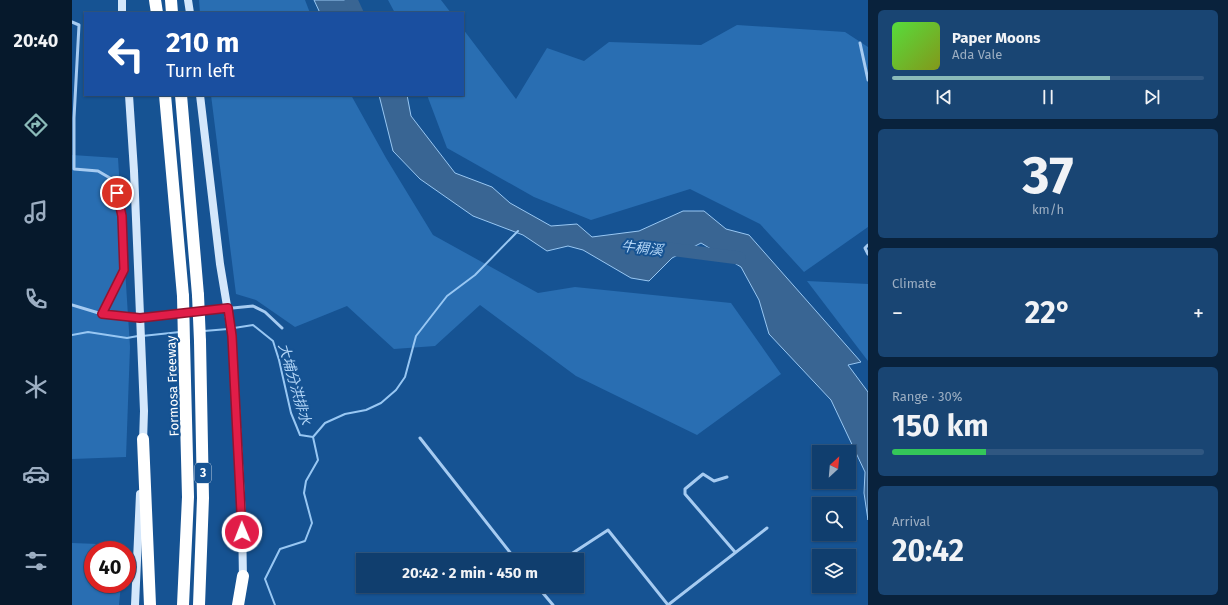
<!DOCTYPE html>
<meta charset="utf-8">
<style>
body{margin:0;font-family:"Fira Sans","Noto Sans TC",sans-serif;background:#194573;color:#f1f3f6;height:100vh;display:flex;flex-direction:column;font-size:15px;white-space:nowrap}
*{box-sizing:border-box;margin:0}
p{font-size:13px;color:#9caec2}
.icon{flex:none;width:22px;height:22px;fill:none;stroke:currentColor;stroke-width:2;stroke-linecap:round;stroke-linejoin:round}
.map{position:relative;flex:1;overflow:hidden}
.details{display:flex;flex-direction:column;gap:10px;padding:10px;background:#09223c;width:360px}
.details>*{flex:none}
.guide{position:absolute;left:12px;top:12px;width:380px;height:84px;border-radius:0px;box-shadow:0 1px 3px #0004,0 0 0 1px #305781;background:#1a4fa0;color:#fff;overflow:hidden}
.needle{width:26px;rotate:26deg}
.buttons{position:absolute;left:740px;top:445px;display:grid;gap:8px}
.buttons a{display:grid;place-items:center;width:44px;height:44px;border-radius:0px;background:#103e6e;box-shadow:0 1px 3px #0004,0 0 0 1px #305781;font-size:20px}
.speed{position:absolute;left:12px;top:541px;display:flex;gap:8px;font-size:20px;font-weight:700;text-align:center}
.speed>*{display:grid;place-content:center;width:52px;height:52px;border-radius:50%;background:#103e6e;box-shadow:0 1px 3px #0004,0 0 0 1px #305781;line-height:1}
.speed .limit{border:6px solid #d22;background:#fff;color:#111}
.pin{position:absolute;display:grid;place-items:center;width:34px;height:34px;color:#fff;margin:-17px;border:2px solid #fff;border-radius:50%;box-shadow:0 1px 4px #0007}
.me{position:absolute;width:44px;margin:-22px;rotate:359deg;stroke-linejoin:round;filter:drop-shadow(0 0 3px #0008)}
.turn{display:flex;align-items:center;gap:14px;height:84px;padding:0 16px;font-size:18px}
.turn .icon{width:52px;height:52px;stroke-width:2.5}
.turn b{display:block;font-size:28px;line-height:34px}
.big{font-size:30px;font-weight:700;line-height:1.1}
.details .tile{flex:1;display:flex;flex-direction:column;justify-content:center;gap:6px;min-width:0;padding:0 14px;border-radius:6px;background:#194573}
.details .dial{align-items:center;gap:0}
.dial b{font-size:52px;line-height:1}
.song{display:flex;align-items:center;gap:12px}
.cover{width:48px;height:48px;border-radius:6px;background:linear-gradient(135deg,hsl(110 70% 55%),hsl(70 70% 35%))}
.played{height:4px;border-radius:2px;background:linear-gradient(90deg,#8bbbb9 70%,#305781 70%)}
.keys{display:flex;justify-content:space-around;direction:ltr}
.heat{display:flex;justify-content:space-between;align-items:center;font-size:22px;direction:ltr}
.charge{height:6px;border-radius:3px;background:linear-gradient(90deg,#34c759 30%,#305781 0)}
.trip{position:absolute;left:284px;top:553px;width:228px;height:40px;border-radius:0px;background:#103e6e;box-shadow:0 1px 3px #0004,0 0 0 1px #305781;font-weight:700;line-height:40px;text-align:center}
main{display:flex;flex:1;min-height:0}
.menu{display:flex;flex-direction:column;width:72px;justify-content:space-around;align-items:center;background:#06192c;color:#9caec2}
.menu .icon{width:28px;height:28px}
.menu .current{color:#8bbbb9}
.menu b{font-size:18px;color:#f1f3f6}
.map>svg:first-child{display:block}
.green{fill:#296eb2}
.water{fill:#396593;stroke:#98c7f3}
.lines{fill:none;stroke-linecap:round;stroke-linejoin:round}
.stream{stroke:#98c7f3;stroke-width:2}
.river{stroke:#396593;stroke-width:13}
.lane{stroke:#a6cbf1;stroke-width:3}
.secondary{stroke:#d4e7fb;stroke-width:8}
.highway{stroke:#fff;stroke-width:12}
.highway-bridge{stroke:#fff;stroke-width:12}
.route-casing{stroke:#92132f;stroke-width:10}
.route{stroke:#e11d48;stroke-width:7}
.labels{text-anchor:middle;stroke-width:4;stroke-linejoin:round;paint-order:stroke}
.shield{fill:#165393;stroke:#b9cbdf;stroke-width:1}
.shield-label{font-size:12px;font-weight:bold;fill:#fff}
.street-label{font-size:13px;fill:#fff;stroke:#165393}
.water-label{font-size:14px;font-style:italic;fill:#b2d5f7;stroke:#165393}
</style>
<main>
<nav class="menu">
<b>20:40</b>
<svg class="icon current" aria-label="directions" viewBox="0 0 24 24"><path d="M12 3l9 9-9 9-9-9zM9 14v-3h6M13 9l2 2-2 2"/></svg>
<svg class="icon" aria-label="music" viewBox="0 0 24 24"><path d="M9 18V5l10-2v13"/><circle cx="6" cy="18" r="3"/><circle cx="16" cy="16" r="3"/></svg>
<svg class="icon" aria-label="phone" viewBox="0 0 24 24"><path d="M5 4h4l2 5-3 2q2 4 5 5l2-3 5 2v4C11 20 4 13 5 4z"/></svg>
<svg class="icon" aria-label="climate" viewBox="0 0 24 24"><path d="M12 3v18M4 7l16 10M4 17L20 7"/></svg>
<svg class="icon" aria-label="car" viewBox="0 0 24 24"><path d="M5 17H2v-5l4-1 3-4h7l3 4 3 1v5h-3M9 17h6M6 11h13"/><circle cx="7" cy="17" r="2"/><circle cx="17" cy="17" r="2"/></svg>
<svg class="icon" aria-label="filters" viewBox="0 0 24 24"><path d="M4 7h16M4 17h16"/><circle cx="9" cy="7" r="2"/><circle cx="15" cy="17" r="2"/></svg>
</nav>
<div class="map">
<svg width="796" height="605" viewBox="0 0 796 605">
<rect width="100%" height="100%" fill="#165393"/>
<!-- green -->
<g class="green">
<polygon points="127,0 233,0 238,13 128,13"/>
<polygon points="316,0 369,0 379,13 323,13"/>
<polygon points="665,25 773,32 796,47 796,227 732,272 688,224 618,189 519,220 462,197 375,148 355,95 391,95 391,29 444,99 475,48 512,61 537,42 629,45"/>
<polygon points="139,95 279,95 314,158 361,235 466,293 503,287 659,303 709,374 625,435 504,376 408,305 363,346 322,349 275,306 223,327 184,300 164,294"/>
<polygon points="0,155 46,158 58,347 54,457 0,459"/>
<polygon points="735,281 796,284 796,361"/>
<polygon points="0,543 52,545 51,550 21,550 21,584 49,584 47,605 0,605"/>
</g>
<!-- water -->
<g class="water">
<polygon points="242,0 277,0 278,13 248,13"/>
<polygon points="307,95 335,95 339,116 383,173 420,187 438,203 479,226 505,224 520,237 567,231 611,211 632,211 654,229 677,235 789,362 776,365 796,392 796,520 792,493 793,472 759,400 697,334 687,300 669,267 629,243 600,258 577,281 559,278 511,250 496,246 475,251 451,235 401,216 348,179 321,151"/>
</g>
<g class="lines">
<!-- stream -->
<g class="stream">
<polyline points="162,328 181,325 201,341 207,360 219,413 228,435 241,437 253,423 273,414 294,410 309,403 324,390 333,377 344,336 375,296 403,275 446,231"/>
<polyline points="132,331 156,329"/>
<polyline points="0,335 16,332 55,338 66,336"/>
<polyline points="70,336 108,332"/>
<polyline points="203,605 193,579 208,549 233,541 240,523 232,493 234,481 246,460 241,437"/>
</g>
<!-- river -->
<g class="river">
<polyline points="279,0 285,13"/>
<polyline points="597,249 667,258"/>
</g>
<!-- lane -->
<g class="lane">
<polyline points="0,22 7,25 2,118 2,169 26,171 43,181 50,216 51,270 30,314"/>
<polyline points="788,43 796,80"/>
<polyline points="796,245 793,248 796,254"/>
<polyline points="0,305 30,314 68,319 108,314"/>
<polyline points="130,311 181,306 193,312 210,328"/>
<polyline points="348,438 444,560"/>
<polyline points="655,477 642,481 631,474 613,489 613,494 663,552"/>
<polyline points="490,560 536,530 596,605"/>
<polyline points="465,586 481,605"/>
<polyline points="596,605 695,528"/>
</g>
<!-- secondary -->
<g class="secondary">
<polyline points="50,0 50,13"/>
<polyline points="116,0 118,13"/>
<polyline points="57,95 62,171 72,411 71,442"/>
<polyline points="128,95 148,264 160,336 170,518 171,580"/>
<polyline points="63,605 68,494"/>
</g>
<!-- highway -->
<g class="highway">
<polyline points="83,0 85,13"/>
<polyline points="99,0 100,13"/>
<polyline points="93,95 111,296"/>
<polyline points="109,95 126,295"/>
<polyline points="71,439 78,605"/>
<polyline points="111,605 116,497 112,342"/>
<polyline points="127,605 131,498 128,341"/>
<polyline points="166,605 171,576"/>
</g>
<!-- highway-bridge -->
<g class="highway-bridge">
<polyline points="126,295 128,341"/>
<polyline points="111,296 112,342"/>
</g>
</g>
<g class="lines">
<defs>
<polyline id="route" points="45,193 50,216 52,270 30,314 68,318 156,308 160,336 170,532"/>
</defs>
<!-- route casing -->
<use href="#route" class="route-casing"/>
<!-- route -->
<use href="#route" class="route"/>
</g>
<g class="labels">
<!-- shield labels -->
<rect class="shield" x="123" y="463" width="16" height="20" rx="3"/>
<g class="shield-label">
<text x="131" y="477">3</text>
</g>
<!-- street labels -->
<g class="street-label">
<text transform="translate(100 386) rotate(-92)" y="5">Formosa Freeway</text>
</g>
<!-- water labels -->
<g class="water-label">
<text transform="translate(570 248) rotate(6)" y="5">牛稠溪</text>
<text transform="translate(223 384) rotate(74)" y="5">大埔分洪排水</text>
</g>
</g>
</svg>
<div class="buttons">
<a><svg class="needle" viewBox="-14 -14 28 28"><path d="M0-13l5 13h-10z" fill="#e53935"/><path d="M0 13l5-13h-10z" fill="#9caec2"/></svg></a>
<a><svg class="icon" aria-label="search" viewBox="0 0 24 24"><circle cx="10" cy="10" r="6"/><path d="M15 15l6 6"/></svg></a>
<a><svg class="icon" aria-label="layers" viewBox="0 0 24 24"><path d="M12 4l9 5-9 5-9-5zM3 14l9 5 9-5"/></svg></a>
</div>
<div class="speed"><div class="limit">40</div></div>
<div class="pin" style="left:45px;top:193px;background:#d93025"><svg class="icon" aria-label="arrive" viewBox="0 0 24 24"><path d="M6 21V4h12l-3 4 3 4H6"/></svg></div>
<svg class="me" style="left:170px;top:532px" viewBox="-20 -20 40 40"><circle r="17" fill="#e11d48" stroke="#fff" stroke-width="3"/><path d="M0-11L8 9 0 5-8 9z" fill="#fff"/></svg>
<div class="trip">20:42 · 2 min · 450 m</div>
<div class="guide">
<div class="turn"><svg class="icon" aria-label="left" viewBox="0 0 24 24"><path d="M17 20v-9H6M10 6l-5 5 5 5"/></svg><div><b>210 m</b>Turn left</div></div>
</div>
</div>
<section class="details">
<div class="tile">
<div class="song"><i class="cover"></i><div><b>Paper Moons</b><p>Ada Vale</p></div></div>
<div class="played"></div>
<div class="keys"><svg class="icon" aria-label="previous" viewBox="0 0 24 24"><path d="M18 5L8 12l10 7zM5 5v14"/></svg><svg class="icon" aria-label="pause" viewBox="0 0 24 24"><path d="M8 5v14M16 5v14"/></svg><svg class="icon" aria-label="next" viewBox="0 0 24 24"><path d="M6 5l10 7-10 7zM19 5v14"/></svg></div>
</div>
<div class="tile dial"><b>37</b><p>km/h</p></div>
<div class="tile"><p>Climate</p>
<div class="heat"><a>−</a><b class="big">22°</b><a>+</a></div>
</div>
<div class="tile"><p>Range · 30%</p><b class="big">150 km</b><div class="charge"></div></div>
<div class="tile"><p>Arrival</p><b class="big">20:42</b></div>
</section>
</main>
